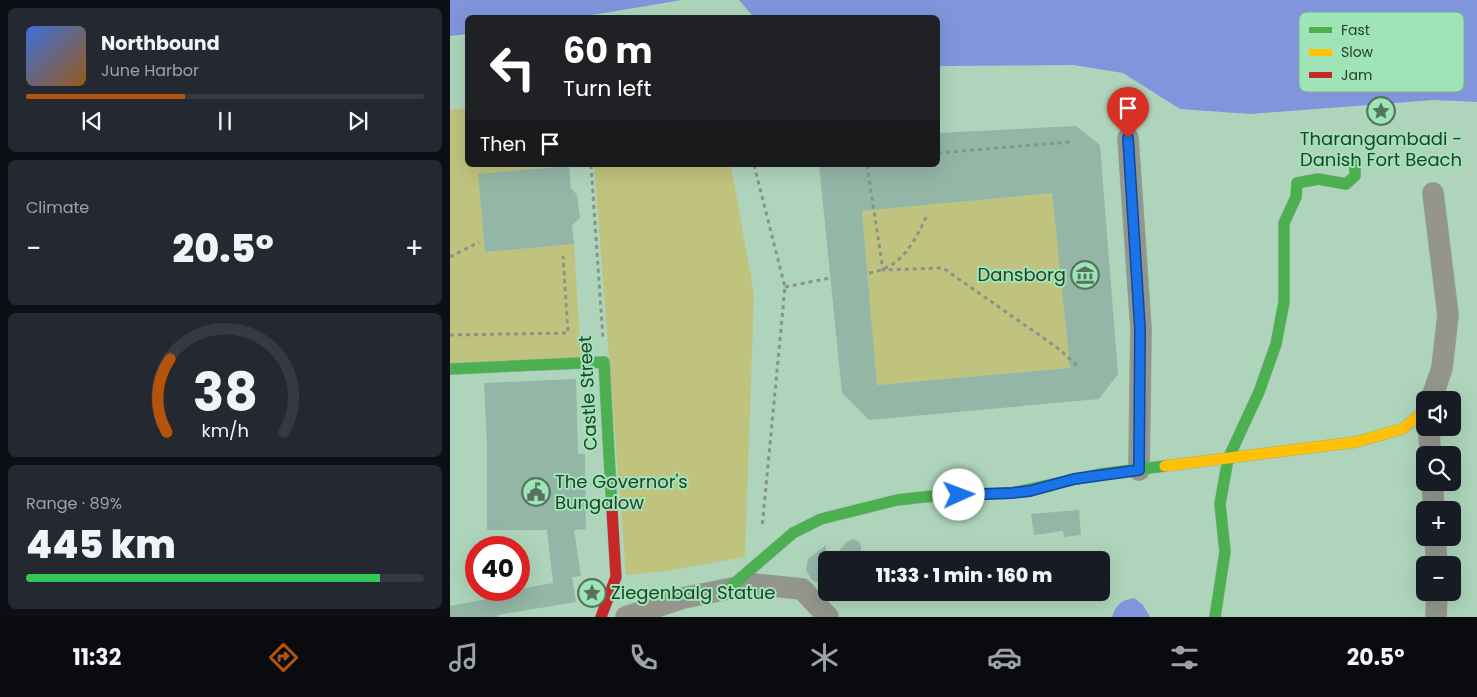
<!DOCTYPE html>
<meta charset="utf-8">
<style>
body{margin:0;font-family:Poppins,sans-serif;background:#242831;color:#f1f3f6;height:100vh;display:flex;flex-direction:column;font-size:19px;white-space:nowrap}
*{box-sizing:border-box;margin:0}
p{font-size:16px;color:#9ea1a6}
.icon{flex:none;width:28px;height:28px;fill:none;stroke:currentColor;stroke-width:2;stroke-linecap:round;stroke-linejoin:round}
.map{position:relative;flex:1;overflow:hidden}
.drawer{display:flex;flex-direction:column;gap:8px;padding:8px;background:#0d0f14;width:450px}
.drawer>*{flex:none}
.guide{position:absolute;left:15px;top:15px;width:475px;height:152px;border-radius:8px;box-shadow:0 5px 20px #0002;background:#202124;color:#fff;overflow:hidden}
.fabs{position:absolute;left:966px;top:391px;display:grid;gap:10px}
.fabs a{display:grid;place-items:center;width:45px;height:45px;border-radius:8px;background:#171b24;box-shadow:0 5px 20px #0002;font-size:25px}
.speed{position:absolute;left:15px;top:536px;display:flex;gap:10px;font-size:25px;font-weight:700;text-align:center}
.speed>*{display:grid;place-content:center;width:65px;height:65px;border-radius:50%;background:#171b24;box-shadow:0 5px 20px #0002;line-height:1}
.speed .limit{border:8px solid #d22;background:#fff;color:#111}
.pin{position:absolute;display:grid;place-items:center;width:42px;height:42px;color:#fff;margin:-51px -21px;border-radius:50% 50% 50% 0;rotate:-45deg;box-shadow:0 0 5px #0007}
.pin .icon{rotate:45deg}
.me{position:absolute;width:55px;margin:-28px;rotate:88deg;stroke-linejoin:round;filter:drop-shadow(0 0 4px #0008)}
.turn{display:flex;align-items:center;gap:18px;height:105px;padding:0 15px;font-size:22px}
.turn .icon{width:65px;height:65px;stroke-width:2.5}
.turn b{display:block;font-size:35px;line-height:42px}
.then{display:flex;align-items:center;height:48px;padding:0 15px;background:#0003;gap:10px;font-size:19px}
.big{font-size:38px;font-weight:800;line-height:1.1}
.drawer .tile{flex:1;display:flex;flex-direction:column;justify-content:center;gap:8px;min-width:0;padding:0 18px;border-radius:8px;background:#242831}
.drawer .dial{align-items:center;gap:0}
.dial svg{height:130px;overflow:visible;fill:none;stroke:#363941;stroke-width:7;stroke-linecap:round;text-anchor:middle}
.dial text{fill:#f1f3f6;stroke:none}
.song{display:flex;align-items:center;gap:15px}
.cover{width:60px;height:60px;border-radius:8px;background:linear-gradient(135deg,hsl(220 70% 55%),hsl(30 70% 35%))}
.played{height:5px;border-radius:2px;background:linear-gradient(90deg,#b45309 40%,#363941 40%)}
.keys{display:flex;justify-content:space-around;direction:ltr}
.heat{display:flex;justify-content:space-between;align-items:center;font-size:28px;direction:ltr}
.charge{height:8px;border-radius:4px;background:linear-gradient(90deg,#34c759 89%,#363941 0)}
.trip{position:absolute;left:368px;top:551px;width:292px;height:50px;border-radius:8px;background:#171b24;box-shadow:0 5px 20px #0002;font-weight:800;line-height:50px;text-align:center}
.tab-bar{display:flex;height:80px;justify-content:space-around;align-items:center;background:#090b0e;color:#9ea1a6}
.tab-bar .icon{width:35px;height:35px}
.tab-bar .selected{color:#b45309}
.tab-bar b{font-size:22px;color:#f1f3f6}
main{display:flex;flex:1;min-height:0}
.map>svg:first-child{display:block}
.green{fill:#c0c37e}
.water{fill:#8095dc}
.building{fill:#93b6a7;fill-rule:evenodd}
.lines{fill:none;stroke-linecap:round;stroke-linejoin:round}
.street-casing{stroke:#93b19d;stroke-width:22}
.fast-casing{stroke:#93b19d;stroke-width:12}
.slow-casing{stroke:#93b19d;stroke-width:12}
.jam-casing{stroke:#93b19d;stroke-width:12}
.path{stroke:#899489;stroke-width:3;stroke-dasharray:4 4;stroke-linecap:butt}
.street{stroke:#94968d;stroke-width:21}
.fast{stroke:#4caf50;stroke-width:11}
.slow{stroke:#ffc107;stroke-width:11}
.jam{stroke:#c62828;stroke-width:11}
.route-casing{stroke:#114b97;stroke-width:12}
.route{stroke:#1a73e8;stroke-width:9}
.labels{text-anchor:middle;stroke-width:4;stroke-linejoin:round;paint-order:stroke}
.poi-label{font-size:18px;fill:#233f2d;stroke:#9fe4b7;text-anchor:start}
.street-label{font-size:18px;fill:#233f2d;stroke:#9fe4b7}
.key{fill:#9fe4b7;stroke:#7ab28e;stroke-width:1}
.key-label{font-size:14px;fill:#233f2d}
</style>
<main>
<section class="drawer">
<div class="tile">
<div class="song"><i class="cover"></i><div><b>Northbound</b><p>June Harbor</p></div></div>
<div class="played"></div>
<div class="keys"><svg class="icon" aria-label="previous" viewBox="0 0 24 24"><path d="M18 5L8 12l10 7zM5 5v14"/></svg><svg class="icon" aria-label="pause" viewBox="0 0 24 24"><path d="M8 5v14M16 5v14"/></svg><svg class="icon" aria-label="next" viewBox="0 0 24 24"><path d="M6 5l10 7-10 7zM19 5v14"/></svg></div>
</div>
<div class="tile"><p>Climate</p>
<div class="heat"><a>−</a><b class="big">20.5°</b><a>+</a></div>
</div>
<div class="tile dial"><svg viewBox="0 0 100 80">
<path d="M14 69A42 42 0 1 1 86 69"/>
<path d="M14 69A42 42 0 0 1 16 24" stroke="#b45309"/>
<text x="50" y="56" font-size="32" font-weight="700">38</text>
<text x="50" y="72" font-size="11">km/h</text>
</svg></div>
<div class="tile"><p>Range · 89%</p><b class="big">445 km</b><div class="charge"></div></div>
</section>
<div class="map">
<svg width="1027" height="617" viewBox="0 0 1027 617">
<rect width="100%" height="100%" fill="#aed5bc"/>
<!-- green -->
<g class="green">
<polygon points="17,108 18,165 119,165 28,175 35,252 124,244 131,358 0,363 0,110"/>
<polygon points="144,165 281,165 304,294 295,557 217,571 176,575"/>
<polygon points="602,193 620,368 427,385 412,211"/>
</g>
<!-- water -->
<g class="water">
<polygon points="0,0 232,0 130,17 18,18 17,34 0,36"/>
<polygon points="289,0 1027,0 1027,102 984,100 800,114 730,109 673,73 623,65 488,66 488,18 309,17 301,14"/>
<path d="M684 598 693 605 700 617H662C666 605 671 600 684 598Z"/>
</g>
<!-- building -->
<g class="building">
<path d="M626 126 650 145 668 374 649 399 419 420 392 393 369 165H488V133ZM602 193 620 368 427 385 412 211Z"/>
<polygon points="119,166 121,188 127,195 130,218 122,225 124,244 35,252 28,174"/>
<polygon points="126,379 128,454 135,454 136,529 124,530 131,576 122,577 126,602 48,615 48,617 0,617 0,606 64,594 63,590 103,583 97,530 37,530 37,444 34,383"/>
<polygon points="629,510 631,535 614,537 613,531 584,535 581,514"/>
<polygon points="403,539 409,541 411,546 411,552 407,556 380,560 398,541"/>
<polygon points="376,545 376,586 362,580 356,570 358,559"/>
</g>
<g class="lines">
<defs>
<g id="street">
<polyline points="678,138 691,329 689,470"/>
<polyline points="981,400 992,368 998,315 983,193"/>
<polyline points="979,428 980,455"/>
<polyline points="982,482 984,510"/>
<polyline points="985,538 987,565"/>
<polyline points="176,617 233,598 303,584 352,589 378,617"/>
<polyline points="986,617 987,592"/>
</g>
<g id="fast">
<polyline points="0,369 154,362 162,510"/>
<polyline points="279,588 343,533 371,519 447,500 492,495 562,493 650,474 715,466"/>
<polyline points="765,617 775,552 770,504 778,459 809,392 826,344 834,302 834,223 846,197 847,183 868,179 896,184 905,176 905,163"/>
</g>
<polyline id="slow" points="715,466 906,442 952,429 975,411"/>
<polyline id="jam" points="151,617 166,577 162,510"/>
</defs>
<!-- street casing -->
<use href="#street" class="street-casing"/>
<!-- fast casing -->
<use href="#fast" class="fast-casing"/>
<!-- slow casing -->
<use href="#slow" class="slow-casing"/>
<!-- jam casing -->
<use href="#jam" class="jam-casing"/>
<!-- path -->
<g class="path">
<polyline points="488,153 620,142"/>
<polyline points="141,165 153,339"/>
<polyline points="304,165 335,287 312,528"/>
<polyline points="417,165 433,270 493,268 605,346 629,367"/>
<polyline points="0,257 29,242"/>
<path d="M419 273C454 267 463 242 478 214"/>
<polyline points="335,287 380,278"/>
<polyline points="0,335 118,333 113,256"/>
</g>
<!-- street -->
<use href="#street" class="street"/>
<!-- fast -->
<use href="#fast" class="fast"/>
<!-- slow -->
<use href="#slow" class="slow"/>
<!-- jam -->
<use href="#jam" class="jam"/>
</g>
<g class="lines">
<defs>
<polyline id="route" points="509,495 562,493 580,491 624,479 689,470 690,329 678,138"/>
</defs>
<!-- route casing -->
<use href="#route" class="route-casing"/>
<!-- route -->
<use href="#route" class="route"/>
</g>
<!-- icons -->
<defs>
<symbol id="sight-ring" viewBox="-11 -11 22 22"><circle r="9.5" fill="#9fe4b7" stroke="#54745f" stroke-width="1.5"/><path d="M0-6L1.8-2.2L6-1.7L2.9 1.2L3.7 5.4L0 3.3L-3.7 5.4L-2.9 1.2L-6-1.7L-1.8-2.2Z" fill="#54745f"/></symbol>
<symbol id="museum-ring" viewBox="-11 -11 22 22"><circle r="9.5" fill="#9fe4b7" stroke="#54745f" stroke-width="1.5"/><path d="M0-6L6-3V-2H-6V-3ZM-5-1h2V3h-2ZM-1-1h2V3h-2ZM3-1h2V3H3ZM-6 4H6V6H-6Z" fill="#54745f"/></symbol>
<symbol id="civic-ring" viewBox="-11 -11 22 22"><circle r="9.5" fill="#9fe4b7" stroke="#54745f" stroke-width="1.5"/><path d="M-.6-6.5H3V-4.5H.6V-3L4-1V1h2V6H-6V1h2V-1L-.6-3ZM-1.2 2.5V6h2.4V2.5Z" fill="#54745f"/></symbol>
</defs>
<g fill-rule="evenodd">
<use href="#sight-ring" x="915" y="95" width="32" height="32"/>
<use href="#museum-ring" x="619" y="259" width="32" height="32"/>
<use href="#civic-ring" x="70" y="476" width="32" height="32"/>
<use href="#sight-ring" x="126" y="577" width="32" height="32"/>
</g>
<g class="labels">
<!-- poi labels -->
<g class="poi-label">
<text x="931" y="145" text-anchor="middle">Tharangambadi -<tspan x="931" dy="21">Danish Fort Beach</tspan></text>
<text x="616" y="281" text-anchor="end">Dansborg</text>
<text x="105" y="488">The Governor's<tspan x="105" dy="21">Bungalow</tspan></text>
<text x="161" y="599">Ziegenbalg Statue</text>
</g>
<!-- street labels -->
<g class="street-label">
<text transform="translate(138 393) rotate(-93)" y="6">Castle Street</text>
</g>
</g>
<!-- legend -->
<rect x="849" y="12" width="165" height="80" rx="8" class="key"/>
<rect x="859" y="27" width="23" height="6" fill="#4caf50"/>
<rect x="859" y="49" width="23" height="7" fill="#ffc107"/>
<rect x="859" y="72" width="23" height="6" fill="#c62828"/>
<g class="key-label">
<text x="891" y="35">Fast</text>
<text x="891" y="57">Slow</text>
<text x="891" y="80">Jam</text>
</g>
</svg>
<div class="fabs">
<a><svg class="icon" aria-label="sound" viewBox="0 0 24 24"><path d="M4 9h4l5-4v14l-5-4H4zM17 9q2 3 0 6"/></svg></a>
<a><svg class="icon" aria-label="search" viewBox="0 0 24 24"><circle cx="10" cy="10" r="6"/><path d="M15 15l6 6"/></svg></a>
<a>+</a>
<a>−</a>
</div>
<div class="speed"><div class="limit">40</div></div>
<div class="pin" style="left:678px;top:138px;background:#d93025"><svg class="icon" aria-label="arrive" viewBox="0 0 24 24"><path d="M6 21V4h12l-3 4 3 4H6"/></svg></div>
<svg class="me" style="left:509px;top:495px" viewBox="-20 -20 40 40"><circle r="19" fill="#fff"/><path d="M0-13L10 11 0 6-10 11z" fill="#1a73e8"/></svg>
<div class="trip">11:33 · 1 min · 160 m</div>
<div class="guide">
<div class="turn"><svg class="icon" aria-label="left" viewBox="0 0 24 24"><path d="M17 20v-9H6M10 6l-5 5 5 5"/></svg><div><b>60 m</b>Turn left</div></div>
<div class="then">Then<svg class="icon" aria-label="arrive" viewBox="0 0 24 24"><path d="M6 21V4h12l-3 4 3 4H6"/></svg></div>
</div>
</div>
</main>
<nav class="tab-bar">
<b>11:32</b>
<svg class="icon selected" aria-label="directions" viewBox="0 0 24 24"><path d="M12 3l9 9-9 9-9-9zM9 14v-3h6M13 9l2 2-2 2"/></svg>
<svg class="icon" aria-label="music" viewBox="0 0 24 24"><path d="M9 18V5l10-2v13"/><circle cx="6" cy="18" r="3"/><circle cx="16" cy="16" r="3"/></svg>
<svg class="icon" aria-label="phone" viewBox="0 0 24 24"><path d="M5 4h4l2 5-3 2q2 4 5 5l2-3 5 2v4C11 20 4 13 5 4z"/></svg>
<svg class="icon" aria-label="climate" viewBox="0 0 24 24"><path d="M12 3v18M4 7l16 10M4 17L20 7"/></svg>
<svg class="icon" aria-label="car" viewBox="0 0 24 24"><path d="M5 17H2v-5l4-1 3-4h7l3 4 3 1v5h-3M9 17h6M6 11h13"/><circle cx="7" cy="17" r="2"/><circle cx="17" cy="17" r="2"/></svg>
<svg class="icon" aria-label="filters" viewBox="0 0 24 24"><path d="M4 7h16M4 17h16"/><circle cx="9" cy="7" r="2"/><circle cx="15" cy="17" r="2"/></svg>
<b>20.5°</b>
</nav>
